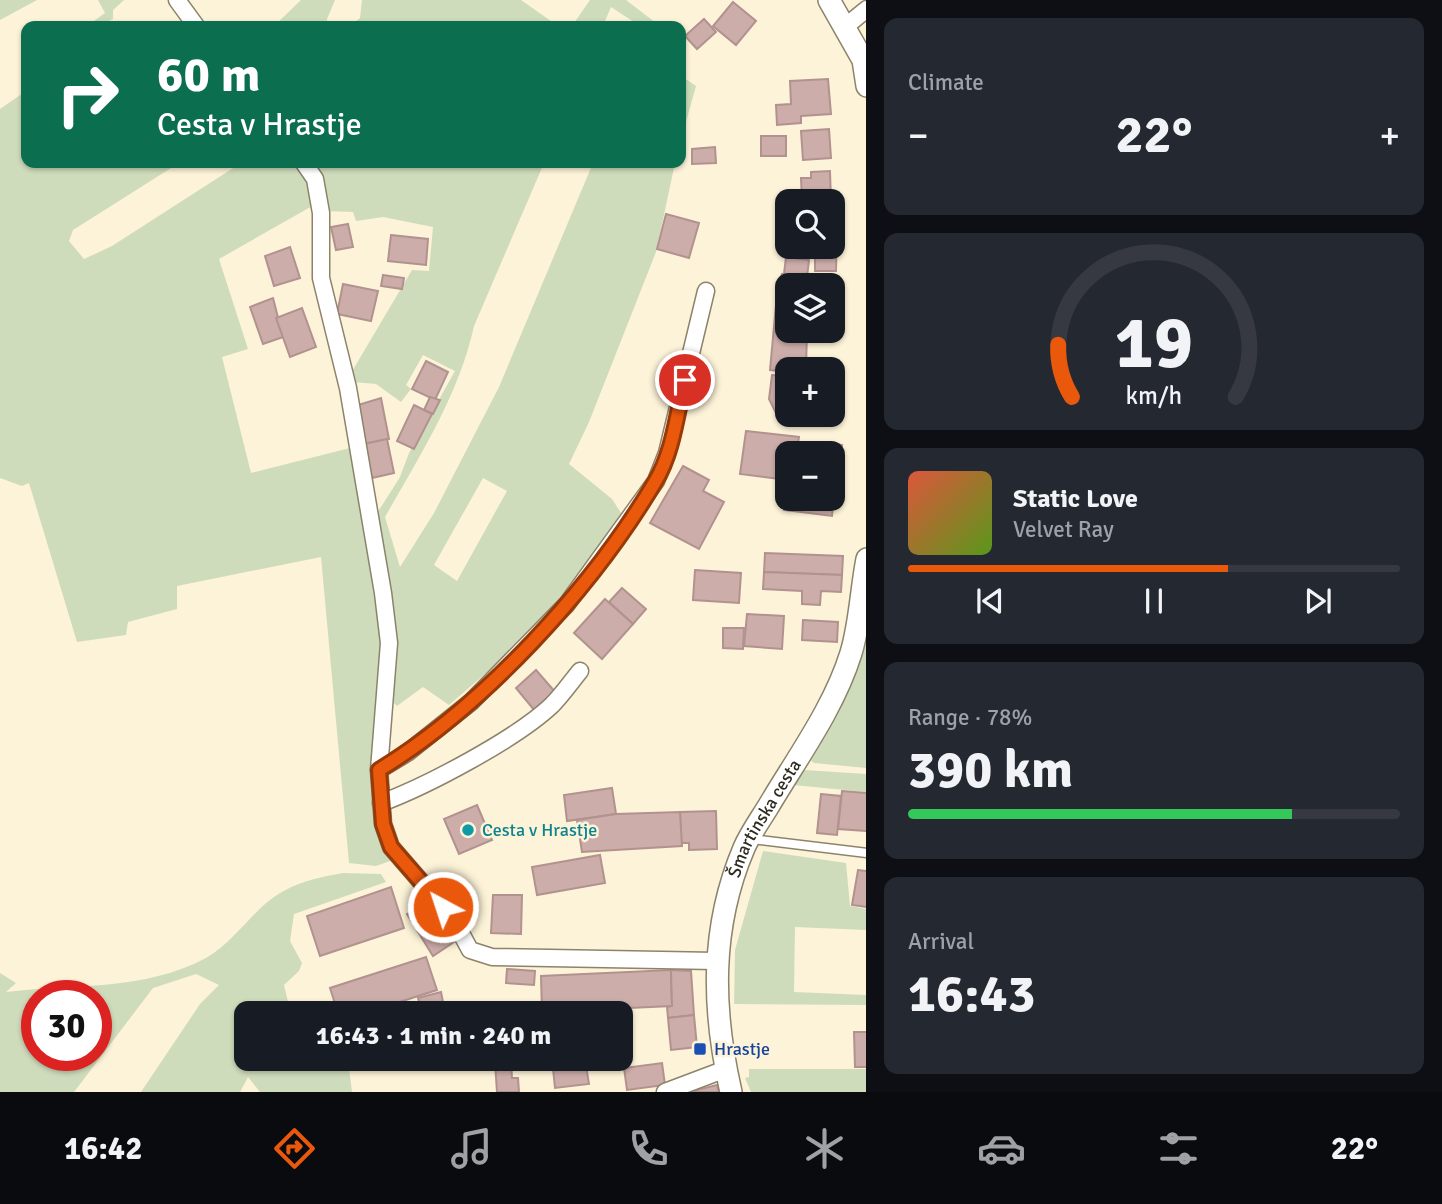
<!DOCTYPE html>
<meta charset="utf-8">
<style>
body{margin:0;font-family:Signika,sans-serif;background:#242831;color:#f1f3f6;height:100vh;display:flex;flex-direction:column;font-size:26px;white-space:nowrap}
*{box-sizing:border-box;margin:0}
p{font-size:23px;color:#9ea1a6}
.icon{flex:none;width:38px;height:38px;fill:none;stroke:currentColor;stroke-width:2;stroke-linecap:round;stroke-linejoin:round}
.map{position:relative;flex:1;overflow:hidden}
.details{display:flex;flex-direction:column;gap:18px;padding:18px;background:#0d0f14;width:576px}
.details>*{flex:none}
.hud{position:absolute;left:21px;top:21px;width:665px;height:147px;border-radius:14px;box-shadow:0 2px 5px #0004;background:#0b6e4f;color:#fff;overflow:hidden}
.tools{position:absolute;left:775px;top:189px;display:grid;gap:14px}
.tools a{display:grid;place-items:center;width:70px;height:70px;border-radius:14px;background:#171b24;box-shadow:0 2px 5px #0004;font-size:35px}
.speed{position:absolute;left:21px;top:980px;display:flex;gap:14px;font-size:35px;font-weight:700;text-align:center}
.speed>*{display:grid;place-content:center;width:91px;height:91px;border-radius:50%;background:#171b24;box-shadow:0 2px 5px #0004;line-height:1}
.speed .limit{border:10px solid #d22;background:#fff;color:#111}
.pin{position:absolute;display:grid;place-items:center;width:60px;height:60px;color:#fff;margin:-30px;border:4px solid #fff;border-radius:50%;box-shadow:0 2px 7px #0007}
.me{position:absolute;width:77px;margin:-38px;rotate:320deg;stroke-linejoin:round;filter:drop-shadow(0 0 5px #0008)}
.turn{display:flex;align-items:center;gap:24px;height:147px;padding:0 21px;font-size:32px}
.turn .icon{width:91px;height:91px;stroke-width:2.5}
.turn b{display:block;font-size:49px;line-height:60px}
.big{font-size:52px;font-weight:700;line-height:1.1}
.details .tile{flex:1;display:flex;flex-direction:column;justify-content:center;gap:10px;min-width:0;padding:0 24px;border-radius:14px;background:#242831}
.details .dial{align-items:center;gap:0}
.dial svg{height:182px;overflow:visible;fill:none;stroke:#363941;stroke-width:7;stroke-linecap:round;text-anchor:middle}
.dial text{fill:#f1f3f6;stroke:none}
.song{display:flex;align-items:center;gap:21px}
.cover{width:84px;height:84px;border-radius:10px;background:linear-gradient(135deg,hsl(10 70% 55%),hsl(90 70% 35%))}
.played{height:7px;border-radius:4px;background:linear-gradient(90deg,#ea580c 65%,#363941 65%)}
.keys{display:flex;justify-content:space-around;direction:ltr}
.heat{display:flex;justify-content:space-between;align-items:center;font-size:38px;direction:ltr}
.charge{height:10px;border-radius:5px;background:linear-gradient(90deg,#34c759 78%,#363941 0)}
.trip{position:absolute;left:234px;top:1001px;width:399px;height:70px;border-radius:14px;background:#171b24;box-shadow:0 2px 5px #0004;font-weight:700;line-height:70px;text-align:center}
.tab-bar{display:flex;height:112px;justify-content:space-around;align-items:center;background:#090b0e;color:#9ea1a6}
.tab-bar .icon{width:49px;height:49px}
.tab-bar .active{color:#ea580c}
.tab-bar b{font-size:32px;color:#f1f3f6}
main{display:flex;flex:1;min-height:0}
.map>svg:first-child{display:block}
.green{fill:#cfdcbb;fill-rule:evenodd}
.building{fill:#cdadaa;stroke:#b1928f;stroke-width:2}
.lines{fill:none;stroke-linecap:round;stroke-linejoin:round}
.lane-casing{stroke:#8c836b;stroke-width:11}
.street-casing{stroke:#8c836b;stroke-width:19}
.secondary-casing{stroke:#8c836b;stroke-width:24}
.lane{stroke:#fff;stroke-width:8}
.street{stroke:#fff;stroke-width:16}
.secondary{stroke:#fff;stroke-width:21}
.route-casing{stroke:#983908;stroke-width:18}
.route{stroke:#ea580c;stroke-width:12}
.culture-dot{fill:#0f9aa8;stroke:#fdf3d8;stroke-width:2.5}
.transit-dot{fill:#1a4fb4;stroke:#fdf3d8;stroke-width:2.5}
.labels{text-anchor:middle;stroke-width:5;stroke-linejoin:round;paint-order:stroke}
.street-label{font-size:18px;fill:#2f2c21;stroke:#fdf3d8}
.culture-label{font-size:18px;fill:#0d838f;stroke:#fdf3d8;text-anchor:start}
.transit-label{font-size:18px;fill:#164399;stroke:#fdf3d8;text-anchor:start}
</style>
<main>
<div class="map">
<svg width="867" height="1092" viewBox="0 0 867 1092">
<rect width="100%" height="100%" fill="#fdf3d8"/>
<!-- green -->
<g class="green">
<polygon points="0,0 37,0 0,20"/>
<polygon points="98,0 124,0 113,10 113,19 99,26 87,26 105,13"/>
<polygon points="301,0 335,0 327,19 327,26 274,26"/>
<polygon points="362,0 521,0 558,26 350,26 360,18"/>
<polygon points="590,0 626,0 656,23 653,26 640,26 611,7 603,26 572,26"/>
<polygon points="681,76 696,86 681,140"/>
<polygon points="26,91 26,163 179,163 73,230 69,241 84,259 112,246 241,163 296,163 309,183 314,205 219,259 248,349 222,357 251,473 350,448 385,644 372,768 373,813 380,836 393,860 376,866 349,863 321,557 177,586 177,609 128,622 126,635 77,642 29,483 22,486 0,478 0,109"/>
<path d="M312 163H544L474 326C459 395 419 457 385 517L400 567 434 513 499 387 593 163H675L656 252 589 422 569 464 612 499 621 513C579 590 514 649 449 705L423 687 397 706 390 699 376 515 400 477 409 453 455 371 423 355 406 385 411 389 401 402 376 384 352 382 351 373 412 270 429 271 433 227 383 217 356 221 353 212 326 211ZM483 478 507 491 457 581 434 565Z"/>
<polygon points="866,642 866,768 814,763 809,759 850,688"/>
<polygon points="804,770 866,774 866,792 793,785"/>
<polygon points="763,851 846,863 850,906 866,909 866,930 795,927 794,992 866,995 866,1005 734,1004 735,950"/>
<path d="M343 873 381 874 386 882 294 914 290 941 302 963 299 971 284 985 288 1002 315 1013H247V1059H344L349 1068 352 1092H260L248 1077 240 1092H141L200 1004 219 985 196 974 153 988 74 1092H0V973L16 983 6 992C72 984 145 991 206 958 229 945 245 922 265 904 288 884 314 878 343 873ZM37 996H96V1055H37Z"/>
<polygon points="749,1069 866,1069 866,1092 751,1092 745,1078 749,1077"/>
</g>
<!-- building -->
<g class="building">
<polygon points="733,2 756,21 736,45 713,26"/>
<polygon points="704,19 716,32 697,49 685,36"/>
<polygon points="828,79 831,114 801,116 801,123 777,125 776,105 791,104 790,81"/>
<polygon points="829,129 831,158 803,160 801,131"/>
<rect x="761" y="136" width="25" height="20"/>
<polygon points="715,147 716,163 692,164 692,149"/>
<polygon points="830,171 831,201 802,201 801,178 811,178 811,172"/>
<polygon points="666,214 699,223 689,258 657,249"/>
<polygon points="348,224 353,247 336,250 331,227"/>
<polygon points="833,229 837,229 836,271 815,271 815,247 833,247"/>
<polygon points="391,235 428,239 426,265 388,261"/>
<polygon points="290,247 300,278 274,286 265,256"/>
<polygon points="786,257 809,260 807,277 784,274"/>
<polygon points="782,274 811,275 810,285 788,285 788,331 807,331 806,369 788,369 788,372 770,370 776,305"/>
<polygon points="383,275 404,278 402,289 381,286"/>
<polygon points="343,284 378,291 371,321 337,314"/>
<polygon points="273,298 283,337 263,344 250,307"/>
<polygon points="302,308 316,347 290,357 276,318"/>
<polygon points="426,361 448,372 435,400 412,389"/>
<polygon points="772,375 788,377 788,415 814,415 813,419 777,415 769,399"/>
<polygon points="430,397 440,400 433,414 424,410"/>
<polygon points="381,398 389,439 364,444 355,406"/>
<polygon points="414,405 432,414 414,449 397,441"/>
<polygon points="746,431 799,437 798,443 819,446 818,453 788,453 788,480 740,474"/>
<polygon points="387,439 394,473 372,478 364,444"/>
<polygon points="820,442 842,445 838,478 833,478 833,453 818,453"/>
<polygon points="683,466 709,480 703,491 724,502 699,549 650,523"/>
<polygon points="787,481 788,499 833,499 835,487 832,516 784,510"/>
<polygon points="765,553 843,556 842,575 764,572"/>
<polygon points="695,570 741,573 739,603 693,600"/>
<polygon points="764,572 842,575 841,592 821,591 820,605 802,604 802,591 763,589"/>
<polygon points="622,588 646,609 633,624 609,602"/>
<polygon points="605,599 633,624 602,659 574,633"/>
<polygon points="747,614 784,616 782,649 744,646"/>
<polygon points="803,620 838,622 837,642 802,640"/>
<polygon points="723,628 744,628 743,649 723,648"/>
<polygon points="536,670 556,693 535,711 516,688"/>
<polygon points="612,788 616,814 567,821 564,795"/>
<polygon points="842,791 867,793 867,831 838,829"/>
<polygon points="821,794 841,796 837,835 817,833"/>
<polygon points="477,805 492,840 459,854 444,819"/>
<polygon points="716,811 717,849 689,850 689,843 681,843 680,812"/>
<polygon points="680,812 682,846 582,852 577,820 616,814"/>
<polygon points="600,855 605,883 537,895 532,867"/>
<polygon points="858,870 867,871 867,907 852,905"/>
<polygon points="391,887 404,928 320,956 307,916"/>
<polygon points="493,895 522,895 521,934 491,933"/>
<polygon points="432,899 457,940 433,956 407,914"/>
<polygon points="426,957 437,990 365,1013 338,1013 330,988"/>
<polygon points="507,969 535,971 534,985 506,983"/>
<polygon points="671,970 672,1006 542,1012 541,976"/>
<polygon points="671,970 691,971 694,1015 668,1018 667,1007 672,1006"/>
<polygon points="441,992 443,1002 421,1009 418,998"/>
<polygon points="694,1015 697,1047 671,1050 668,1018"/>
<polygon points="854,1032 867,1032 867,1067 855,1067"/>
<polygon points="353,1059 378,1059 379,1061 356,1069"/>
<polygon points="552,1059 585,1059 589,1084 555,1088"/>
<polygon points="511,1062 512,1078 518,1078 519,1092 497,1092 495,1063"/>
<polygon points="662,1063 665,1085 627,1090 624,1068"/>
<polygon points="717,1085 719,1092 689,1092"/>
</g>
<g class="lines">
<defs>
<polyline id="lane" points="752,839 867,853"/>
<g id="street">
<polyline points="177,0 196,26"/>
<polyline points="846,26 867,9"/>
<polyline points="304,163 315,179 321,213 321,278 348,388 383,593 389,643 379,770 383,824 391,847 454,920 470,950 492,957 716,961"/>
<polyline points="379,770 407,753 471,702 567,604 656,481 667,453 706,291"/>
<path d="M381 803C427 786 516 739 552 705 562 695 571 682 580 671"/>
<polyline points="665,1092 726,1069"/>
</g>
<g id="secondary">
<polyline points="829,0 863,60 867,86"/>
<path id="s1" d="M731 1092C712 1009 710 928 744 848 750 834 760 820 768 807 797 758 834 708 851 653 860 624 861 589 867 559"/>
</g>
</defs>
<!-- lane casing -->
<use href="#lane" class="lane-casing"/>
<!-- street casing -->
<use href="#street" class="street-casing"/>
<!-- secondary casing -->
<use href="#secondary" class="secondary-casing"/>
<!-- lane -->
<use href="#lane" class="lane"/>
<!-- street -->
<use href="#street" class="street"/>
<!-- secondary -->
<use href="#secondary" class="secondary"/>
</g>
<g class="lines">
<defs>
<path id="route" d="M443 907 391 847 383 824 379 770C484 706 592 588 655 482 673 453 677 413 685 380"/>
</defs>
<!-- route casing -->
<use href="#route" class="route-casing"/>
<!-- route -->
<use href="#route" class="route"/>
</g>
<!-- markers -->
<circle class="culture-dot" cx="468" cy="830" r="7"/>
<rect class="transit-dot" x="693" y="1042" width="14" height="14" rx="3.5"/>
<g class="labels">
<!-- street labels -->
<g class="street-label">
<text dy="6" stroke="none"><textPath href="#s1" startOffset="284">Šmartinska cesta</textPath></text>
</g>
<!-- culture labels -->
<g class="culture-label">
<text x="482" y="836">Cesta v Hrastje</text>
</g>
<!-- transit labels -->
<g class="transit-label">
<text x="714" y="1055">Hrastje</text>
</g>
</g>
</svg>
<div class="tools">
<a><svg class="icon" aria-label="search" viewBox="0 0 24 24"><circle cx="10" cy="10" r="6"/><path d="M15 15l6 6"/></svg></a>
<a><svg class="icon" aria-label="layers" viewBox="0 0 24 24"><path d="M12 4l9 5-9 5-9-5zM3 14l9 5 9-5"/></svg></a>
<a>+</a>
<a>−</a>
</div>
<div class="speed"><div class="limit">30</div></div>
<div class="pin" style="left:685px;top:380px;background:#d93025"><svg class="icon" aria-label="arrive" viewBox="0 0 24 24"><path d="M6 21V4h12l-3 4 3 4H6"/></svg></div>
<svg class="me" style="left:443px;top:907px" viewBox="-20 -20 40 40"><circle r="17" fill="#ea580c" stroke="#fff" stroke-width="3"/><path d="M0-11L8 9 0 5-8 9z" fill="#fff"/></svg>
<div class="trip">16:43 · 1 min · 240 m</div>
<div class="hud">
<div class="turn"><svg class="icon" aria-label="right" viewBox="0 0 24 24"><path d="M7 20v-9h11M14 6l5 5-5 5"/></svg><div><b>60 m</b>Cesta v Hrastje</div></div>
</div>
</div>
<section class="details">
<div class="tile"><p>Climate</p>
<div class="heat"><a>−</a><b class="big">22°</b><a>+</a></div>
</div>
<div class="tile dial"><svg viewBox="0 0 100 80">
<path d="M14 69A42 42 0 1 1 86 69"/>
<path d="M14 69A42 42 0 0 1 8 46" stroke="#ea580c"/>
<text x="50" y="56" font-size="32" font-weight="700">19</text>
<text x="50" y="72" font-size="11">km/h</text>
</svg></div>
<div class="tile">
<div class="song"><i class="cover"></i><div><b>Static Love</b><p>Velvet Ray</p></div></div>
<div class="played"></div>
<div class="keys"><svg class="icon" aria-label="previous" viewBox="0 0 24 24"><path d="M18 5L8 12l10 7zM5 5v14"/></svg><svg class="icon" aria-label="pause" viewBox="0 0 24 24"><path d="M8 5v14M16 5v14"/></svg><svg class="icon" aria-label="next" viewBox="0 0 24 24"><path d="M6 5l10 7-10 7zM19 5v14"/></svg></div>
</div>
<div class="tile"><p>Range · 78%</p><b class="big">390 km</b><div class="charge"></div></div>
<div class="tile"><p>Arrival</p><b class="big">16:43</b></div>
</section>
</main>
<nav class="tab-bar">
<b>16:42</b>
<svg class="icon active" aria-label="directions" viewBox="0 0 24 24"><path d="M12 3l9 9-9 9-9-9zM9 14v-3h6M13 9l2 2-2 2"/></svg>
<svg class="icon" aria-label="music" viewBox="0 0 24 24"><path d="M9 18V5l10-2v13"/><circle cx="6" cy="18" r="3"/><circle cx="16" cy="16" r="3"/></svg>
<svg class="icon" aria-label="phone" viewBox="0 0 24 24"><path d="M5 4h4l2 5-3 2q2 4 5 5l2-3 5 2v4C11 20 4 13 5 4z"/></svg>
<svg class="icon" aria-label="climate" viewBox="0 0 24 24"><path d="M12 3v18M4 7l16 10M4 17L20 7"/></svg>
<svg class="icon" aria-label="car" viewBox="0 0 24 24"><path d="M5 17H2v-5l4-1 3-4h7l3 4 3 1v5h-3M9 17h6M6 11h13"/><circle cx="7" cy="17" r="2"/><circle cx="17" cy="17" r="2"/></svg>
<svg class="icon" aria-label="filters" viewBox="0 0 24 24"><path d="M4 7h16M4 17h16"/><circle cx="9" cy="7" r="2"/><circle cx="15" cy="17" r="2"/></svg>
<b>22°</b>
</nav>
